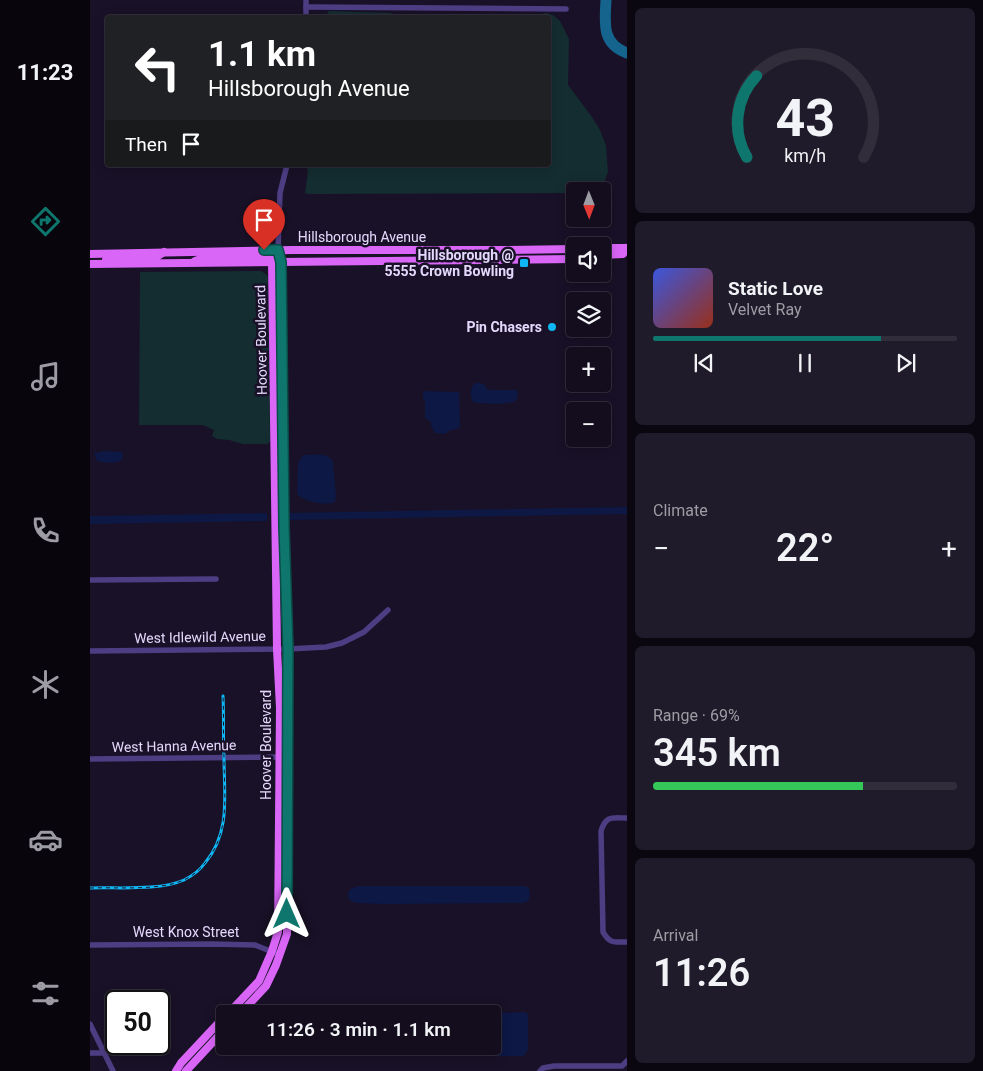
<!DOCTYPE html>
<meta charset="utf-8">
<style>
body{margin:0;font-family:Roboto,sans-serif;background:#201b2a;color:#f1f3f6;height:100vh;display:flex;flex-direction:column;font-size:19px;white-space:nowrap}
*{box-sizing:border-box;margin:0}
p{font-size:16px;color:#9d9ca4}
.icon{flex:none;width:28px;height:28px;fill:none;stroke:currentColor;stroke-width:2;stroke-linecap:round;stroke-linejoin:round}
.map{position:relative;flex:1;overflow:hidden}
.sheet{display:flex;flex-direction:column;gap:8px;padding:8px;background:#0a0710;width:356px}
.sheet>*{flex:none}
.banner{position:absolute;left:15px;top:15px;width:446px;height:152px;border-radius:5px;box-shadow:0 2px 12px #0003,0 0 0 1px #322d3b;background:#202124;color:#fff;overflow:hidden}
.needle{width:32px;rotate:179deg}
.fabs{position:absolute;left:476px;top:182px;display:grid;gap:10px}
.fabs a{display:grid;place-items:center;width:45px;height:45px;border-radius:5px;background:#130d1d;box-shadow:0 2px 12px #0003,0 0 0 1px #322d3b;font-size:25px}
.speed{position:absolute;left:15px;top:990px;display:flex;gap:10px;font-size:25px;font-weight:700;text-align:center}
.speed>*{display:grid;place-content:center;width:65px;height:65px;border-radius:50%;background:#130d1d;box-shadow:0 2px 12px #0003,0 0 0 1px #322d3b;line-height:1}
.speed .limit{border:2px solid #111;border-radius:8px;background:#fff;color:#111}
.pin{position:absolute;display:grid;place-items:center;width:42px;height:42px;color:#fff;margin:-51px -21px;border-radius:50% 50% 50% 0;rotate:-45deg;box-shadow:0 0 5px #0007}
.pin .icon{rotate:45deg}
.me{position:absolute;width:55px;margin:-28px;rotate:0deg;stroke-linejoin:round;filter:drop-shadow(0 0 4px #0008)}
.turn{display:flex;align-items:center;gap:18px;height:105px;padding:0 20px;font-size:22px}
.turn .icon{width:65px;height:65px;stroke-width:2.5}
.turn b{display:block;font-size:35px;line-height:42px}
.then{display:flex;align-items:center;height:48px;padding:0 20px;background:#0003;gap:10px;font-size:19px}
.big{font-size:38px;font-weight:600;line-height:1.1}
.sheet .tile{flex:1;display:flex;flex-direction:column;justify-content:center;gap:8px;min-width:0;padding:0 18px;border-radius:8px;background:#201b2a}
.sheet .dial{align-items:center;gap:0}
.dial svg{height:130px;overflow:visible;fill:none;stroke:#322d3b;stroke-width:7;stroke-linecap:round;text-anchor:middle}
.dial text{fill:#f1f3f6;stroke:none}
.song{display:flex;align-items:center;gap:15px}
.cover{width:60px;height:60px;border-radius:8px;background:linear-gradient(135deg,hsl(230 70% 55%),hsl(10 70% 35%))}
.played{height:5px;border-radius:2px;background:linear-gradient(90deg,#0f766e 75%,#322d3b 75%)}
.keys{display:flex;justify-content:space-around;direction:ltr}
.heat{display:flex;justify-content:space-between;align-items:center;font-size:28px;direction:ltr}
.charge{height:8px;border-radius:4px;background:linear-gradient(90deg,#34c759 69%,#322d3b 0)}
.trip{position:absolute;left:126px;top:1005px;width:285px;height:50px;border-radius:5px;background:#130d1d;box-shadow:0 2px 12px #0003,0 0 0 1px #322d3b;font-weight:600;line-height:50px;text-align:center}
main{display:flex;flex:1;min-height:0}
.tab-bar{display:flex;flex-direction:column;width:90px;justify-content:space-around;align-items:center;background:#08050c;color:#9d9ca4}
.tab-bar .icon{width:35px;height:35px}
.tab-bar .on{color:#0f766e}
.tab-bar b{font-size:22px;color:#f1f3f6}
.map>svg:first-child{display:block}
.green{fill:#142d31}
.water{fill:#0d1844}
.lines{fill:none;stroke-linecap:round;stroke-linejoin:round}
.taxiway{stroke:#14648e;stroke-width:11}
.minor{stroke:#4d3e84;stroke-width:5.5}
.major{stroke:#da66f8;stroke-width:8}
.rail-casing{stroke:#0fb6f4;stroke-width:3}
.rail{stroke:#191127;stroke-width:1;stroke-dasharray:4;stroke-linecap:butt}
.route-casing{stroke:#0a4d48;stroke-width:12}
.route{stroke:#0f766e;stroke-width:9}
.poi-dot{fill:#0fb6f4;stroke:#191127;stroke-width:2}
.labels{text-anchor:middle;stroke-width:5;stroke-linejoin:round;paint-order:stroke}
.street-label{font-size:14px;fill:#e4d9fd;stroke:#191127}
.poi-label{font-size:14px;font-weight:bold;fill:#e4d9fd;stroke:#191127;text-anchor:end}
</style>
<main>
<nav class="tab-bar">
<b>11:23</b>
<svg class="icon on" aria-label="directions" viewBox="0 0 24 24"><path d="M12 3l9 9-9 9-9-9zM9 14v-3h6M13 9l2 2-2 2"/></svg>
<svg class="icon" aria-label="music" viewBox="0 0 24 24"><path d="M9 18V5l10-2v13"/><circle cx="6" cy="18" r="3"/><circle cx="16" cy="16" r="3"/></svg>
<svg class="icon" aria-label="phone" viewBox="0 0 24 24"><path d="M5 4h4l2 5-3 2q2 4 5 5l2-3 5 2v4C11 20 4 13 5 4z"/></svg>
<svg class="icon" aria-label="climate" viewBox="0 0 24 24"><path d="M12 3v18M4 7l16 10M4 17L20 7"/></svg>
<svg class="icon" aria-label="car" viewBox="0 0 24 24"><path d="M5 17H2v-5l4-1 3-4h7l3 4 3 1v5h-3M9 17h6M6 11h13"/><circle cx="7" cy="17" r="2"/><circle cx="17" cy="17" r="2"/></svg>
<svg class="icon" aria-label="filters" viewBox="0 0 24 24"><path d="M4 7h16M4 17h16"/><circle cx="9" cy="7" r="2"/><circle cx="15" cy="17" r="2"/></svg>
</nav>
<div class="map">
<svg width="537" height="1071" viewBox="0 0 537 1071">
<rect width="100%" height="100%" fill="#191127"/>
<!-- green -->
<g class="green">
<polygon points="239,11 301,13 304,17 235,17"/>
<polygon points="456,13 463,15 470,21 479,39 478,85 502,117 510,130 516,146 518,172 511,191 485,191 485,193 218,194 215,193 218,172 216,165 459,165 459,18 438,17"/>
<polygon points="171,271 177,275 178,278 180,442 177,444 153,444 139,440 127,439 122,436 124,430 113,425 49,425 50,272"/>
</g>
<!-- water -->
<g class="water">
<path d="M385 383C391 383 394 383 397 389L401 390H427C428 394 429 398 425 401 420 405 389 404 383 402 380 397 380 387 385 383Z"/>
<path d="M333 391 369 392 370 428 359 431 355 434 345 433 341 426C342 421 339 420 335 418V401L333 398Z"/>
<path d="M14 451 32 452 33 454 32 460C26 464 14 463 7 461L4 452 8 453Z"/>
<path d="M214 455C225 455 238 452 243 462L246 496 245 502C235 506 214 502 207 494L208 463 212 456Z"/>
<polygon points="537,507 537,514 198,520 198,513"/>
<polygon points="177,513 177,521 0,524 0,516"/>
<polygon points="269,886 435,886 439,888 440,894 439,900 434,903 294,904 267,903 262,902 258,898 258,892 262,888"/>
<polygon points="434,1012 437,1013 438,1016 438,1049 436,1053 433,1056 393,1056 390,1054 384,1046 402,1046 402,1014 388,1014"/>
<polygon points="338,1046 364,1046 359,1051 341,1051 337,1048"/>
</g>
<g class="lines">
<!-- taxiway -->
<path class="taxiway" d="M516 0C515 22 511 44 537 53"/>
<!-- minor -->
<g class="minor">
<polyline points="216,7 476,9"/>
<polyline points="216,18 216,0"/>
<polyline points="188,250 190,193 197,165"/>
<polyline points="0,580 126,579"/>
<polyline points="0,651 198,649 236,647 252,643 274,632 298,610"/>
<polyline points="0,759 193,757"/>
<path d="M537 818C522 818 516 815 511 831L513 932C520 944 524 942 537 942"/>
<polyline points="0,945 122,944 165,945 190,955"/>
<polyline points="0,1024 23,1071"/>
<polyline points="0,1053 15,1053"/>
<polyline points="450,1071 453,1068 464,1066 532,1066 537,1061"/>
</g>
<!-- major -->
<g class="major">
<polyline points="512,248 537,248"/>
<polyline points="0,254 203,250 415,250 485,249"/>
<polyline points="512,255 533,254 536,248"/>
<polyline points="16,260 27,258 65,258 74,252"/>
<polyline points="105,261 116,257 172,257 184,252"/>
<polyline points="0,264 485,259"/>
<polyline points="138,1014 169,981 182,951 188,932 190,708 187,649 182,262 188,250"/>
<polyline points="150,1014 176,986 186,965 197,934 198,649 194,527 191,262 188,250"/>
<polyline points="86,1071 91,1063 135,1016"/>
<polyline points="96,1071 135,1029"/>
</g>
<defs>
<path id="rail" d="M0 888C28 887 69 891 94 880 102 876 110 870 115 863 141 832 134 795 134 757 133 737 134 717 133 696"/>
</defs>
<!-- rail casing -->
<use href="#rail" class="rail-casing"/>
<!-- rail -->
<use href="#rail" class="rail"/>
</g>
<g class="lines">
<defs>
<polyline id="route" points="174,250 188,250 191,262 194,527 198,649 197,914"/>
</defs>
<!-- route casing -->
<use href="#route" class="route-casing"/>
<!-- route -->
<use href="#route" class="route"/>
</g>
<!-- markers -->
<g class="poi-dot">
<rect x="429" y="258" width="10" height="10" rx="2.5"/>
<circle cx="462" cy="327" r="5"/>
</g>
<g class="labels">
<!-- street labels -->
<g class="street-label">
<text x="272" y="242">Hillsborough Avenue</text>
<text transform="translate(171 340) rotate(-91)" y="5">Hoover Boulevard</text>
<text transform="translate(110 637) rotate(-1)" y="5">West Idlewild Avenue</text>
<text transform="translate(176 745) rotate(-90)" y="5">Hoover Boulevard</text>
<text transform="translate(84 746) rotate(-1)" y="5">West Hanna Avenue</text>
<text x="96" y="937">West Knox Street</text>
</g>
<!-- poi labels -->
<g class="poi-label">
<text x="424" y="260">Hillsborough @<tspan x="424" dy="16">5555 Crown Bowling</tspan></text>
<text x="452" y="332">Pin Chasers</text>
</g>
</g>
</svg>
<div class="fabs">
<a><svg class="needle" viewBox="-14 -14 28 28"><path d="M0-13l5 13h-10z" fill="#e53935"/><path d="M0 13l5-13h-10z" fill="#9d9ca4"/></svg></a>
<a><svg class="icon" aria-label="sound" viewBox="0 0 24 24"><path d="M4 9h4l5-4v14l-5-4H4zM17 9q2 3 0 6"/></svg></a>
<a><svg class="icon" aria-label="layers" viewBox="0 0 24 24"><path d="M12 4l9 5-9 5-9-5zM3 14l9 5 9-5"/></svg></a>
<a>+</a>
<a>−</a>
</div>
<div class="speed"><div class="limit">50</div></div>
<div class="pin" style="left:174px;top:250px;background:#d93025"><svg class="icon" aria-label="arrive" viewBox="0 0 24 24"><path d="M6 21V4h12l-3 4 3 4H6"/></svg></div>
<svg class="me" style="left:197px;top:914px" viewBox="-20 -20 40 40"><path d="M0-17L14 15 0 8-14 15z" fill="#0f766e" stroke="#fff" stroke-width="4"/></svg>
<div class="trip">11:26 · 3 min · 1.1 km</div>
<div class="banner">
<div class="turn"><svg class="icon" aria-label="left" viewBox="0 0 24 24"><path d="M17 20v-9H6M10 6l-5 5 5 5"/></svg><div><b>1.1 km</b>Hillsborough Avenue</div></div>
<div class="then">Then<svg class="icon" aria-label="arrive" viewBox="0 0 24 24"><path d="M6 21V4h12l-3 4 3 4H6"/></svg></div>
</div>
</div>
<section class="sheet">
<div class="tile dial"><svg viewBox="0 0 100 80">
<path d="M14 69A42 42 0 1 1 86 69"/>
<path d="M14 69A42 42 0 0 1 20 19" stroke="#0f766e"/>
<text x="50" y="56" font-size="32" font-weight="700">43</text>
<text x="50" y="72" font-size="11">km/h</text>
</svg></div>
<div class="tile">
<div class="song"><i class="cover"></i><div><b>Static Love</b><p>Velvet Ray</p></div></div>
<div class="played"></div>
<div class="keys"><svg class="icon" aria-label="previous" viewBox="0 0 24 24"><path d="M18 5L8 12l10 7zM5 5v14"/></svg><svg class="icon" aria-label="pause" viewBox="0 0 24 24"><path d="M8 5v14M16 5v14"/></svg><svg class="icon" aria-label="next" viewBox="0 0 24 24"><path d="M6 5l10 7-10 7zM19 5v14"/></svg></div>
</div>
<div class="tile"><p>Climate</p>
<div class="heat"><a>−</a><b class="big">22°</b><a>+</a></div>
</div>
<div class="tile"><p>Range · 69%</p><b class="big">345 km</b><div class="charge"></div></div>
<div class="tile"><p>Arrival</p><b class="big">11:26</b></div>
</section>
</main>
